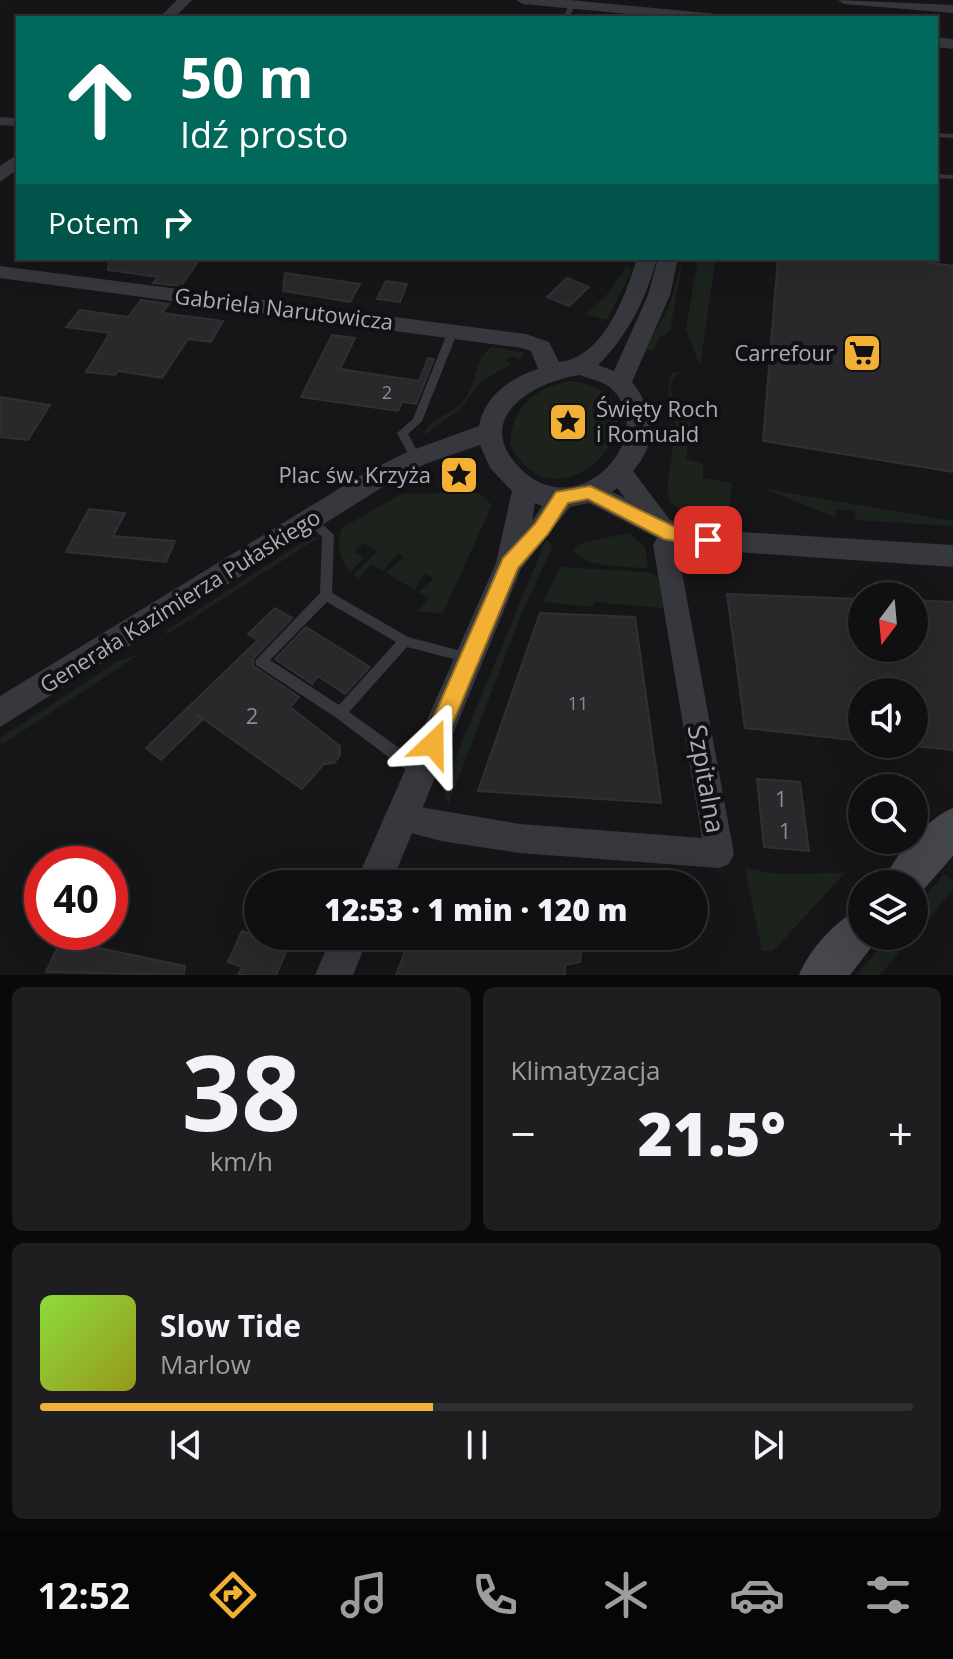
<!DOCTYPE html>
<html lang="pl">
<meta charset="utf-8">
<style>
body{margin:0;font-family:"Open Sans",sans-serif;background:#1e1e20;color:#f1f3f6;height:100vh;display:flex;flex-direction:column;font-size:30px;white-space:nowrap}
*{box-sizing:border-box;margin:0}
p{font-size:26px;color:#9c9d9f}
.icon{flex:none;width:44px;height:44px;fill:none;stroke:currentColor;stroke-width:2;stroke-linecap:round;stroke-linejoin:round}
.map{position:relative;height:975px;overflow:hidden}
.panel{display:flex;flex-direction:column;gap:12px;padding:12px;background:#09090a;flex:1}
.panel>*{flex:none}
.banner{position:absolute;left:16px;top:16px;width:922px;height:244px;border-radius:0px;box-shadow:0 8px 32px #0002,0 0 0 2px #303032;background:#00695c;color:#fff;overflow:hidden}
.needle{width:52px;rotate:196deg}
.controls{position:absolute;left:848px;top:582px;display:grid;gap:16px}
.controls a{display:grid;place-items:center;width:80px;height:80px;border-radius:50%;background:#101012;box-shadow:0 8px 32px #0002,0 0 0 2px #303032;font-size:40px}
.speed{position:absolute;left:24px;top:846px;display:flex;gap:16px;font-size:40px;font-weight:700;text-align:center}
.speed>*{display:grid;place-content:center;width:104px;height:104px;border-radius:50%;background:#101012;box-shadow:0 8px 32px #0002,0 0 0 2px #303032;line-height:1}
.speed .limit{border:12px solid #d22;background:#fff;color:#111}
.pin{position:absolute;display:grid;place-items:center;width:68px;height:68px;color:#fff;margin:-34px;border-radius:16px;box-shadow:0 4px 12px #0006}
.me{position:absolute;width:88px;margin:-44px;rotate:23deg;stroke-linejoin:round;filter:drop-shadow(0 0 6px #0008)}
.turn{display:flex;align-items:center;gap:28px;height:168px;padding:0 32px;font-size:36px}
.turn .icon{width:104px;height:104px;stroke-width:2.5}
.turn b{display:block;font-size:56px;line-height:68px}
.then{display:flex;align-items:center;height:76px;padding:0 32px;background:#0003;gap:16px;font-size:30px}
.big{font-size:60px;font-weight:800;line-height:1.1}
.panel .card{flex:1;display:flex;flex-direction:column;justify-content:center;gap:12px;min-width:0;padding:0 28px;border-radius:12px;background:#1e1e20}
.panel .dial{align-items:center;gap:0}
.dial b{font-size:104px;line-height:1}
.song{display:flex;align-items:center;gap:24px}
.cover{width:96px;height:96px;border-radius:12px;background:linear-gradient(135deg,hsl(90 70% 55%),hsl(60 70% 35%))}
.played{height:8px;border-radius:4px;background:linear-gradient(90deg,#f2b134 45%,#303032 45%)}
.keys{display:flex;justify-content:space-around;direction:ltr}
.heat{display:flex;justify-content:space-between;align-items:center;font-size:44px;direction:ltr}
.panel .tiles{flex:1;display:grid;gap:12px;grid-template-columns:1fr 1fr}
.card:last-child{grid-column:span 2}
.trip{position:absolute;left:244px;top:870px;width:464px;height:80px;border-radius:40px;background:#101012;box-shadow:0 8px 32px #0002,0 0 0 2px #303032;font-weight:800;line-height:80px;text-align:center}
.tab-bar{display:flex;height:128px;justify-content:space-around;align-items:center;background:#060607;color:#9c9d9f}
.tab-bar .icon{width:56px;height:56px}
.tab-bar .active{color:#f2b134}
.tab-bar b{font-size:36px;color:#f1f3f6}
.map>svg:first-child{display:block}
.green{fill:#1c231d}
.building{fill:#29292c;stroke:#303034;stroke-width:2}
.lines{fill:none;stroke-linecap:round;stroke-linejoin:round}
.service{fill:#37383d;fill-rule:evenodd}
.minor{fill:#37383d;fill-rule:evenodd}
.tertiary{fill:#37383d;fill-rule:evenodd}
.secondary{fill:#45474d;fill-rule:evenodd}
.route{fill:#f2b134;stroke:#9d7322;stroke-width:2}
.labels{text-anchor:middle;stroke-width:8;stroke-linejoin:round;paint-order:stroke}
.number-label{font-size:18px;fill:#888b94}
.street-label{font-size:22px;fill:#a8adb8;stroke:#111113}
.poi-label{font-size:22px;fill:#a8adb8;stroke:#111113;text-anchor:end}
.near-number-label{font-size:22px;fill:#888b94}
.near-street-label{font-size:26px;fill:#a8adb8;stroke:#111113}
</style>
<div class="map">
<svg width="953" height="975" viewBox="0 0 953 975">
<rect width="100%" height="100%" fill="#161618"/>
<!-- green -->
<g class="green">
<polygon points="683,258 670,331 659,338 653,351 645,349 669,307"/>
<polygon points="698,259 715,262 700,366 686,329"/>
<polygon points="626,267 632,270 607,320 586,314 605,297"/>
<path d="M492 347 525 353 518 360 512 356 506 360 511 364 481 382 459 410 424 435C428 419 451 414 462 403 477 387 473 358 492 347Z"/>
<polygon points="676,372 681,373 675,376 670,387 678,411 692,413 686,459 703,464 703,478 732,483 729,510 723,518 697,518 670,503 667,489 676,426 668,396 671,373"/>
<path d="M571 381C684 395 562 544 510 445 511 408 535 387 571 381Z"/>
<polygon points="766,489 953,521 953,526 856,520 854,510 834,510 836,518"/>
<path d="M467 492 480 494 492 505 443 613 417 612 429 598 418 592 434 579 425 573 415 590 386 573 404 557 398 553 383 571 371 564 359 578 353 575 378 551 363 543 355 552 364 558 350 572C339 559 336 544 342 528L401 494Z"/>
<path d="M629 533 645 547 648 566 645 568C625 566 584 568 573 550L584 542Z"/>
<polygon points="312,536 318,538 166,635 167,630"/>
<polygon points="546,540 553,546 523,610 448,805 443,788"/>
<polygon points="560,567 647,572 658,577 663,608 594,602 593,607 544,602"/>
<polygon points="140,654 0,746 0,738 118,661"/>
<polygon points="745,868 777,874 845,873 773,951 762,951"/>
<polygon points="944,874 953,881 953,890 918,931 914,929 914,909"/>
<polygon points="886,941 899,953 880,975 856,975"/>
</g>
<!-- building -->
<g class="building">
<polygon points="109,258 165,258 198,262 181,286 153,283 158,277 108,270"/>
<polygon points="778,258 901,258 953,266 953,472 763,441"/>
<polygon points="285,273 360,284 350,302 283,291"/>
<polygon points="567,278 589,287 569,306 547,297"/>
<polygon points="386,281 407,284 400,302 377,299"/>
<polygon points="141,300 169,304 162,313 223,321 211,342 188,339 162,378 118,371 115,375 86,372 110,333 66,327 80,310 128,317"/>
<polygon points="332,335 355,338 340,369 419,381 428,358 434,359 416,404 402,402 398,411 301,397"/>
<polygon points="0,397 50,405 28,440 0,437"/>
<polygon points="89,509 125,513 113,536 175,541 166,562 66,552"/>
<polygon points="727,594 862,599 862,648 914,648 914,600 953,602 953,750 914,746 914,692 862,692 862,741 745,728"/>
<polygon points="275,608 292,618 253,659 253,666 299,697 290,707 340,746 340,755 334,763 324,764 302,789 195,713 202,720 161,760 146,748 258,640 248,634"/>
<polygon points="540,613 635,617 661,803 478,791"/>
<polygon points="306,627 370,667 345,694 318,676 312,684 275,659"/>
<polygon points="757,779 800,782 809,851 764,847"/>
<polygon points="242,931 256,936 293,936 276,975 238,975 242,967 228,962"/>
<polygon points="411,936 583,936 580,962 565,965 565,975 396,975"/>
<polygon points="61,940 185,966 184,975 46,972"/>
</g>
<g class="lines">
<!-- service -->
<g class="service">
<polygon points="572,3 575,5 569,18 563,18 569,5"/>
<polygon points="936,40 939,42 939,61 936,63"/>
<polygon points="936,133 953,134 953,138 936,137"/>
<polygon points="936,174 953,175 953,179 936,178"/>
<polygon points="453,328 458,331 422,421 408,434 421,458 416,462 412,461 397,433 413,419 448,331"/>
<path d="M311 516 315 517 334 535 332 593 408 637 469 653 474 654 475 658 474 662 469 663 407 647 349 712 424 766 426 771 424 776 419 777 414 776 335 717 256 665 255 661 320 593 322 537 305 520 307 517ZM327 602 396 642 339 705 270 660Z"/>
</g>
<!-- minor -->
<g class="minor">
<polygon points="838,0 953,5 953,13 844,4"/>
<polygon points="0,117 18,118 18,126 0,125"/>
<polygon points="671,524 679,527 682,533 677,545 734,854 729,864 719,868 520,853 441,841 392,828 388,818 392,808 402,804 520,824 702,838 653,545 663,527"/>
</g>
<!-- tertiary -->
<g class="tertiary">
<polygon points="177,0 192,0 174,18 159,18"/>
<polygon points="516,0 570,0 717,14 724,18 670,18 523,4"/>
<polygon points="936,37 953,39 953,49 936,47"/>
<polygon points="18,154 18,169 0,182 0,166"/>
<path d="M637 258H657C646 299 629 334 598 365L614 371 648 295 658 258H678L670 295 632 382C655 411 659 441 633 471L670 520 708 530 953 545V567L708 550 661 540 589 503 570 507 521 569 391 884H355L496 563 512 491 490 468 480 445 425 464 381 488 0 727V696L363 474 407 452 479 426C484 397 511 377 538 369L531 351 522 348 0 278V266L526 334 549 342 559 362C604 357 625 297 637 258ZM580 375C590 379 606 382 613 390 660 439 575 530 517 465 473 416 536 381 580 375ZM617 488 625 498 612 492ZM535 503 542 506 532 521Z"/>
<polygon points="332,936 369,936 353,975 315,975"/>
</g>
<!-- secondary -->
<g class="secondary">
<path d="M953 808V856L916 898 914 884H882C893 857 926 819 953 808Z"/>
<path d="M862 908V936H880L850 975H799C810 949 836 919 862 908Z"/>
</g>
</g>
<!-- route -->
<polygon class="route" points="590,486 675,527 708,532 717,540 708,547 664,539 588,499 568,503 548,534 518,568 441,751 433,754 425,751 422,744 503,558 535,524 556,492"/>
<!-- icons -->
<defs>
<symbol id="supermarket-square" viewBox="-11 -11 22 22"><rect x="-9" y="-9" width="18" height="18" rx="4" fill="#f2b134" stroke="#111113"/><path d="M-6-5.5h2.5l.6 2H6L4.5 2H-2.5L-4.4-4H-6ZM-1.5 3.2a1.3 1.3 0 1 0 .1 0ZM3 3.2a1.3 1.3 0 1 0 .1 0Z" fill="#111"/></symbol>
<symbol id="sight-square" viewBox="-11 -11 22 22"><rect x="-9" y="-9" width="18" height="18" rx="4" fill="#f2b134" stroke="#111113"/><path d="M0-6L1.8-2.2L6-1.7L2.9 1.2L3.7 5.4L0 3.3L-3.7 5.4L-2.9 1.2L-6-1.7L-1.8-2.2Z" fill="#111"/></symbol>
</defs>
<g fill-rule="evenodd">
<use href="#supermarket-square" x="840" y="331" width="44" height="44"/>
<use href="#sight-square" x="546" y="400" width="44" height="44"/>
<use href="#sight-square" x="437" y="453" width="44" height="44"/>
</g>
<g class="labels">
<!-- number labels -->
<g class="number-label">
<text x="387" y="399">2</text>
<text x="578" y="710">11</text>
</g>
<!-- street labels -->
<g class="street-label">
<text transform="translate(284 309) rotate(7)" y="8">Gabriela Narutowicza</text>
<text transform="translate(180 601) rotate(-32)" y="8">Generała Kazimierza Pułaskiego</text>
</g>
<!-- poi labels -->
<g class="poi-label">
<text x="834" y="361">Carrefour</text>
<text x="596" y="417" text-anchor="start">Święty Roch<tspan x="596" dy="25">i Romuald</tspan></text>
<text x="431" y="483">Plac św. Krzyża</text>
</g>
<!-- near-number labels -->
<g class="near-number-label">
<text x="252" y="724">2</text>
<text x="781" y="807">1</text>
<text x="785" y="839">1</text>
</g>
<!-- near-street labels -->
<g class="near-street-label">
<text transform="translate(706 779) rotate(80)" y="9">Szpitalna</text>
</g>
</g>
</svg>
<div class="controls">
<a><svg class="needle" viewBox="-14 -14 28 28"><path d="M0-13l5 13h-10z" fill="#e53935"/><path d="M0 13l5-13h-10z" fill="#9c9d9f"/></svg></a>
<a><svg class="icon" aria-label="sound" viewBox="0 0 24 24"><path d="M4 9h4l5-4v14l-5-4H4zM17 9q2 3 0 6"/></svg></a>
<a><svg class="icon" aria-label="search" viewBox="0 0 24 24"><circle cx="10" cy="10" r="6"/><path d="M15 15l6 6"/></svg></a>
<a><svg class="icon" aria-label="layers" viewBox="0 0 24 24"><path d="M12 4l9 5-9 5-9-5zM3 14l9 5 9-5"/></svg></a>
</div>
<div class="speed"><div class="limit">40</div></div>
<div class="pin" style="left:708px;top:540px;background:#d93025"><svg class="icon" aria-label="arrive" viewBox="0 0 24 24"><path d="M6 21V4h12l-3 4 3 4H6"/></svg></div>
<svg class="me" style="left:433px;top:744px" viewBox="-20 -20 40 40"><path d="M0-17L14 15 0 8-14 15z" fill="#f2b134" stroke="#fff" stroke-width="4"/></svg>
<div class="trip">12:53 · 1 min · 120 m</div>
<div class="banner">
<div class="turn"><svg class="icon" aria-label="ahead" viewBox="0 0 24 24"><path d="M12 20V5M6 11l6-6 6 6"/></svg><div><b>50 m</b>Idź prosto</div></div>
<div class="then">Potem<svg class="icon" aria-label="right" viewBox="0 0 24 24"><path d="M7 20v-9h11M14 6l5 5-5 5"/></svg></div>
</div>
</div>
<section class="panel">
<div class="tiles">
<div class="card dial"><b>38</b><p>km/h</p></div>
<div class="card"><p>Klimatyzacja</p>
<div class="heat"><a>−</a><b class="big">21.5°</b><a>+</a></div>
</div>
<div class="card">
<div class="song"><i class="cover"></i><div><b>Slow Tide</b><p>Marlow</p></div></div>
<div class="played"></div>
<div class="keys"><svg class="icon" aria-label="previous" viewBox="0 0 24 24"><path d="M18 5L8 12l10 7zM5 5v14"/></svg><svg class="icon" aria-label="pause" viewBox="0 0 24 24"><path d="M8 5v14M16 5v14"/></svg><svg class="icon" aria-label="next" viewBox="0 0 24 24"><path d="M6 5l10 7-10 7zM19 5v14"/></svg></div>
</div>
</div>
</section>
<nav class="tab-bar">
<b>12:52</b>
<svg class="icon active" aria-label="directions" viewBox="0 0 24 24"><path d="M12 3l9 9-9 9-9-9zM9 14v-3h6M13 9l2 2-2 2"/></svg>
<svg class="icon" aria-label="music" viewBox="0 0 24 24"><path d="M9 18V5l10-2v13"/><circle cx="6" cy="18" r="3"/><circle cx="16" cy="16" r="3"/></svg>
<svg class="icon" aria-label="phone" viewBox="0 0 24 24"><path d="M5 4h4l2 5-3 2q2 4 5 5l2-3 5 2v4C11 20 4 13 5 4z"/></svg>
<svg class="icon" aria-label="climate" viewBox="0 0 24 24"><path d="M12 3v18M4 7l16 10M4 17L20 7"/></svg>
<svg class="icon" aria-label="car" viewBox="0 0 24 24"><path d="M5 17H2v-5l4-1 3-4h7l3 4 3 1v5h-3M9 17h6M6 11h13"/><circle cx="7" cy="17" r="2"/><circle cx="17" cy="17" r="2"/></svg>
<svg class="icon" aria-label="filters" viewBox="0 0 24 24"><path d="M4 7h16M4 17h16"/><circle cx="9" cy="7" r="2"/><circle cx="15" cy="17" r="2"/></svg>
</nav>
